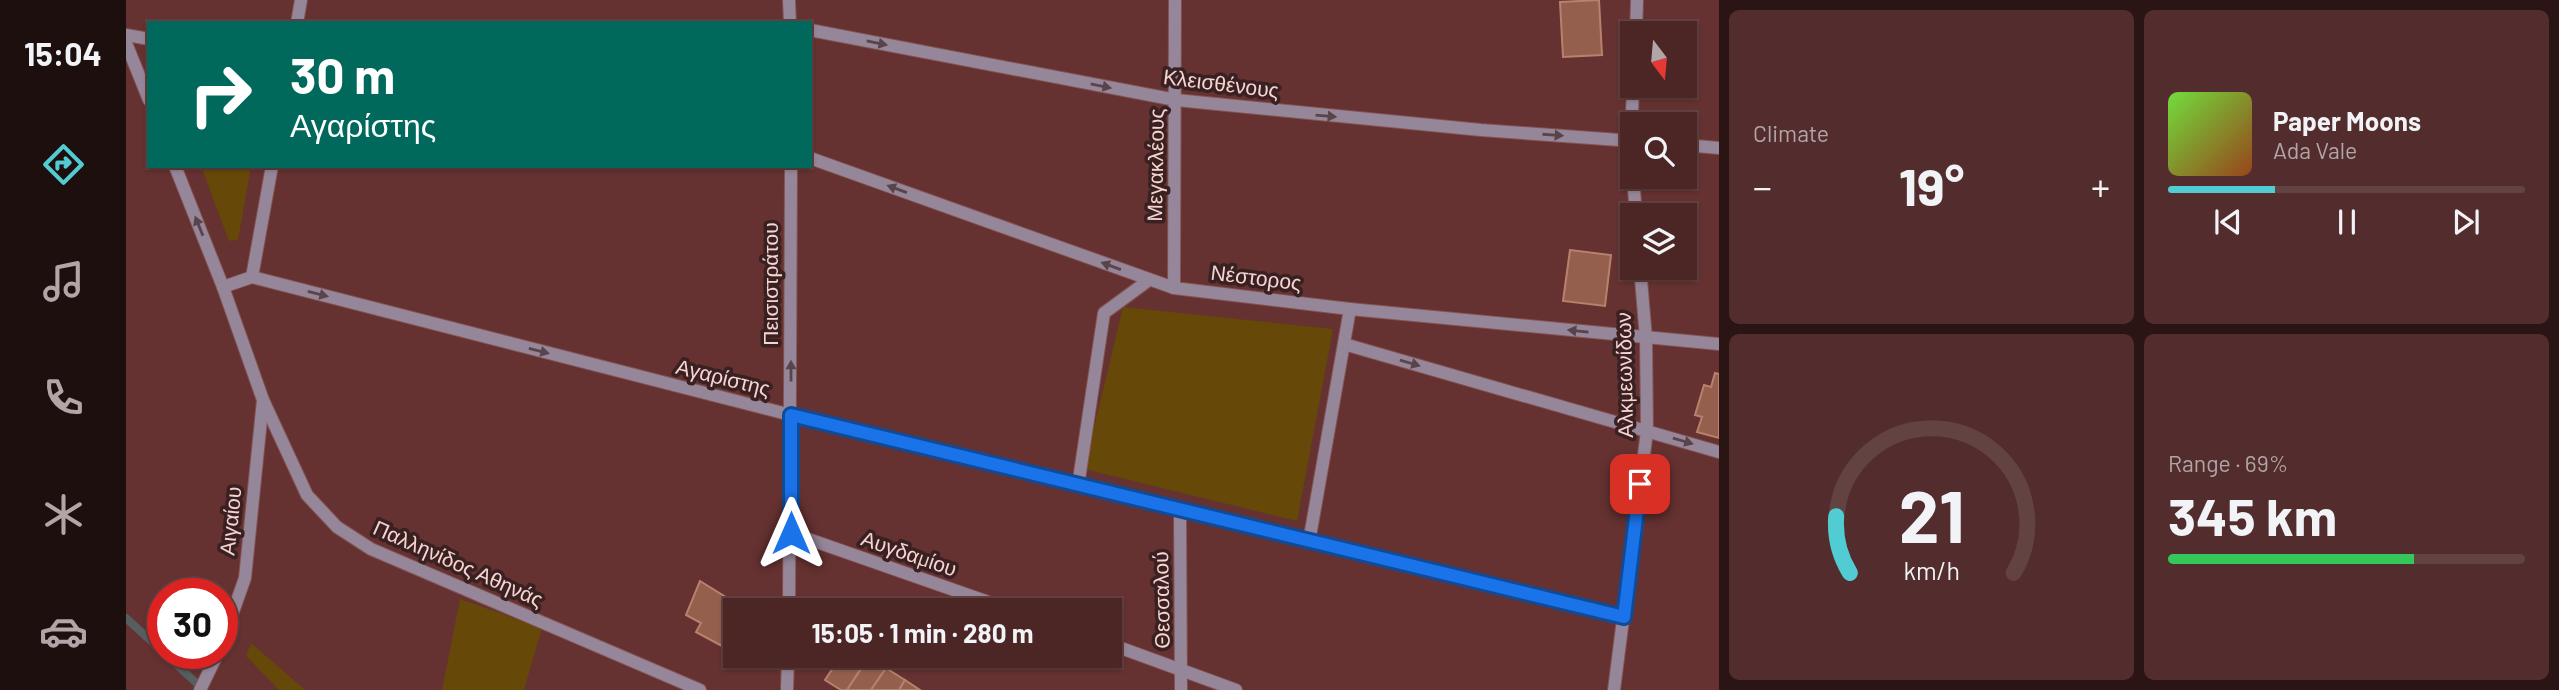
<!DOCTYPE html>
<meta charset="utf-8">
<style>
body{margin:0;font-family:Barlow,sans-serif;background:#532d2d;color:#f1f3f6;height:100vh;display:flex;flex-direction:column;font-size:26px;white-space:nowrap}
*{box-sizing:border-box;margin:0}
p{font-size:23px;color:#b2a5a7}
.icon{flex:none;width:38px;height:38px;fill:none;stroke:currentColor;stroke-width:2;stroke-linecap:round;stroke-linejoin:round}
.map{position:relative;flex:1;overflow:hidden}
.panel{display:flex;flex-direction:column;gap:10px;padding:10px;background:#2a1414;width:840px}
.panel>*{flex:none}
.hud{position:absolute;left:21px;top:21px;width:665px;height:147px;border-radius:0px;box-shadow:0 2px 5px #0004,0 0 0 2px #634242;background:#00695c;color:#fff;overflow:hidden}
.needle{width:46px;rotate:164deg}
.controls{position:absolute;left:1494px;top:21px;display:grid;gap:14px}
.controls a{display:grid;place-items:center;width:77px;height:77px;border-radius:0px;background:#4c2525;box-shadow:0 2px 5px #0004,0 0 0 2px #634242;font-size:35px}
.speed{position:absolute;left:21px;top:578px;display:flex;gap:14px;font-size:35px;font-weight:700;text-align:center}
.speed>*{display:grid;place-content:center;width:91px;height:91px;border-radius:50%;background:#4c2525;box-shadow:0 2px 5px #0004,0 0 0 2px #634242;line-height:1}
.speed .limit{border:10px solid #d22;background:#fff;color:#111}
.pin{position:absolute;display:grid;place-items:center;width:60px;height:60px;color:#fff;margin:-30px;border-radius:14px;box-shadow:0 4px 10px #0006}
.me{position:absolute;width:77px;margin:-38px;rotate:0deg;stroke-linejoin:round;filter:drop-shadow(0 0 5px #0008)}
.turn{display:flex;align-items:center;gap:24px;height:147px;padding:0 28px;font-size:32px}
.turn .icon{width:91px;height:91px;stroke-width:2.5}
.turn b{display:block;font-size:49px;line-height:60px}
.big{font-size:52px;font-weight:700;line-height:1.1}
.panel .tile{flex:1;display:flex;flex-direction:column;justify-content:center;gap:10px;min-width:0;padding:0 24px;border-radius:10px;background:#532d2d}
.panel .dial{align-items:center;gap:0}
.dial svg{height:182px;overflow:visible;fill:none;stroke:#634242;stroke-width:7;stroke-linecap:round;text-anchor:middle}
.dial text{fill:#f1f3f6;stroke:none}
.song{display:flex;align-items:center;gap:21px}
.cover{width:84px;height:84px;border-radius:10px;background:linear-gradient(135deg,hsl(100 70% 55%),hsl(20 70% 35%))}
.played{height:7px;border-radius:4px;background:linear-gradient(90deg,#51ccd3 30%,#634242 30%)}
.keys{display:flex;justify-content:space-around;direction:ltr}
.heat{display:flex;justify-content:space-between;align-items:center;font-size:38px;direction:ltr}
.charge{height:10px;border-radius:5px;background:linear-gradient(90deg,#34c759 69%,#634242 0)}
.panel .tiles{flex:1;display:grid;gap:10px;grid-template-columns:repeat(2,1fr)}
.trip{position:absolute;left:597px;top:598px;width:399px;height:70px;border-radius:0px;background:#4c2525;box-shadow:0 2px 5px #0004,0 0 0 2px #634242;font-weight:700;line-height:70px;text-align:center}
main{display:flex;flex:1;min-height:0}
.tabs{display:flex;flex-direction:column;width:126px;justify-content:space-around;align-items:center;background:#1e0f0f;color:#b2a5a7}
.tabs .icon{width:49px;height:49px}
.tabs .current{color:#51ccd3}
.tabs b{font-size:32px;color:#f1f3f6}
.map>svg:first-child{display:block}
.green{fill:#664808}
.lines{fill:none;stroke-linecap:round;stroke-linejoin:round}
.stream{stroke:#565f60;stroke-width:8}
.building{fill:#945f4d;stroke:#b9816d;stroke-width:2}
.minor-casing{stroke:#825251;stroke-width:14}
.minor{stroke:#968699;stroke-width:12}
.oneway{fill:#5a444b}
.route-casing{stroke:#114b97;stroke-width:18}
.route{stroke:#1a73e8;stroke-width:12}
.labels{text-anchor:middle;stroke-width:7;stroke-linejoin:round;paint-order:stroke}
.street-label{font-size:21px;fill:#f6d4d3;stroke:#3a2121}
</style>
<main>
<nav class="tabs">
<b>15:04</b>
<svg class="icon current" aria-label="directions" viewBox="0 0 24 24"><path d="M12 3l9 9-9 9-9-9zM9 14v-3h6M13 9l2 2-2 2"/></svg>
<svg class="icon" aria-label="music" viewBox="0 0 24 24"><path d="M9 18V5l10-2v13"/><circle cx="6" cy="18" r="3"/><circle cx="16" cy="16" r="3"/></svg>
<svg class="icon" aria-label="phone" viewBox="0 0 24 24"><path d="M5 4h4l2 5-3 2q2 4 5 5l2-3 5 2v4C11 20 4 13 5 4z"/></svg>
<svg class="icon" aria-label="climate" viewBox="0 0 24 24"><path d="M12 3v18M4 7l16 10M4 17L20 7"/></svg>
<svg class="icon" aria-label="car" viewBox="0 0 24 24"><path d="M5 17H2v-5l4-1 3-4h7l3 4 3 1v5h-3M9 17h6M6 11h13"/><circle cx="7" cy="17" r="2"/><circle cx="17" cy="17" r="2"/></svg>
</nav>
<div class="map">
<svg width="1593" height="690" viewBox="0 0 1593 690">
<rect width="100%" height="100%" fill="#653131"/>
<!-- green -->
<g class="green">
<polygon points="75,166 125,166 112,240 103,241"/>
<polygon points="997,307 1207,329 1171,521 958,469"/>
<polygon points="334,599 416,628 398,690 316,690"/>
<polygon points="125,643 179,690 153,690 120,656"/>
</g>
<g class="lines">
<!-- stream -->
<g class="stream">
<polyline points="0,618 37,652"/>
<polyline points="38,653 78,690"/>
</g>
</g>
<!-- building -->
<g class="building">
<polygon points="1473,0 1476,55 1437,57 1434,2"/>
<polygon points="1444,250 1485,255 1479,306 1437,301"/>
<polygon points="1589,373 1593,374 1593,438 1571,432 1576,417 1569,415 1578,385 1585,387"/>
<polygon points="574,581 611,604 596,646 570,632 575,623 560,615"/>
<polygon points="715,656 727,656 738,664 721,690 715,690 699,680"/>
<polygon points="743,657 760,668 745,690 721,690"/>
<polygon points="760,668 779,680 773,690 745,690"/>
<polygon points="779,680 794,690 773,690"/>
</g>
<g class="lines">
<defs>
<g id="minor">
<polyline points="663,0 664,23"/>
<polyline points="171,23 175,0"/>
<polyline points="684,30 1050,100 1355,130 1507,141"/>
<polyline points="1510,33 1511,0"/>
<polyline points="0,35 23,39"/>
<polyline points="0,43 23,100"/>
<polyline points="1559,145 1593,148"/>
<polyline points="684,158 1048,288 1224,309 1593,344"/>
<polyline points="49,166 97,287 137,400 181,495 211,527 245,549 574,690"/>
<polyline points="1507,168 1505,141 1507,86"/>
<polyline points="1507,177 1510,215"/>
<polyline points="126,277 146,166"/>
<polyline points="97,287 126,277 665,415 1498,617"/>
<polyline points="1048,288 1049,0"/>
<polyline points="1218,344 1593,452"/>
<polyline points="952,486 978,313 1023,280"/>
<polyline points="1054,510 1055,690"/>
<polyline points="665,533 888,611"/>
<polyline points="1183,542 1224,309"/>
<polyline points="663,611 665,166"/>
<polyline points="96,643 119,578 137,400"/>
<polyline points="984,644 1110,690"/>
<polyline points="74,690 92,653"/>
<polyline points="661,690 662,656"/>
<polyline points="1488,690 1521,431 1520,338 1514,268"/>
</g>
</defs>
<!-- minor casing -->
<use href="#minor" class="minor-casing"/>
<!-- minor -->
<use href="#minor" class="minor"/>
</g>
<!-- one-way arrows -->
<defs><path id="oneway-solid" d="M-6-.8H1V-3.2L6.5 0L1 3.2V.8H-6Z" transform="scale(1.75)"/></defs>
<g class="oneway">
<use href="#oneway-solid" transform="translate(751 43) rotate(11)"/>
<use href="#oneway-solid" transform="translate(975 86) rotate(11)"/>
<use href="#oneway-solid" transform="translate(1200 116) rotate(5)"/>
<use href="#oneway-solid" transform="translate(1427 135) rotate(4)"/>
<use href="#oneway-solid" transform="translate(771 189) rotate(-160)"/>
<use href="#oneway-solid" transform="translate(73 226) rotate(-112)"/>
<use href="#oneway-solid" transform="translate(985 266) rotate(-160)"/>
<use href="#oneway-solid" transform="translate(192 294) rotate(14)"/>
<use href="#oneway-solid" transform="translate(1452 331) rotate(-174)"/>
<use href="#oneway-solid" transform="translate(413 351) rotate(14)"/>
<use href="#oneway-solid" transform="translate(1284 363) rotate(16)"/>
<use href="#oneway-solid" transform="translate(665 371) rotate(-90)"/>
<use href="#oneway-solid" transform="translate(1557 441) rotate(16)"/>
</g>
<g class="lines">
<defs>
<polyline id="route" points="665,533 665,415 1498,617 1514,484"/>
</defs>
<!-- route casing -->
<use href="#route" class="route-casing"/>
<!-- route -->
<use href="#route" class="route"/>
</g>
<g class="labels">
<!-- street labels -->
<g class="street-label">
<text transform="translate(1095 84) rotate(7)" y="7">Κλεισθένους</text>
<text transform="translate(1030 165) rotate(-89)" y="7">Μεγακλέους</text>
<text transform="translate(1130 278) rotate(7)" y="7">Νέστορος</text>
<text transform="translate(645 284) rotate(-90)" y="7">Πεισιστράτου</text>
<text transform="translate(1499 375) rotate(-91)" y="7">Αλκμεωνίδων</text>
<text transform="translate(597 378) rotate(14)" y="7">Αγαρίστης</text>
<text transform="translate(105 521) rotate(-84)" y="7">Αιγαίου</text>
<text transform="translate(783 554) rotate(19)" y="7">Αυγδαμίου</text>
<text transform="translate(332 564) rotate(24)" y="7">Παλληνίδος Αθηνάς</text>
<text transform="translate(1036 600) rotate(-91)" y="7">Θεσσαλού</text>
</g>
</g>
</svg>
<div class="controls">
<a><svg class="needle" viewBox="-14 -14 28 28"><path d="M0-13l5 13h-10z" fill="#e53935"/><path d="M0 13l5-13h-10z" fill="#b2a5a7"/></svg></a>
<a><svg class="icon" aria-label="search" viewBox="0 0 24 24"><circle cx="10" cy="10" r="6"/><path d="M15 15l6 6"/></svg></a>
<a><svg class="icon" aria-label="layers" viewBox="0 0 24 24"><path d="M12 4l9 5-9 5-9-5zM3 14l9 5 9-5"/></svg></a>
</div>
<div class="speed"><div class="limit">30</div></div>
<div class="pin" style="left:1514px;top:484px;background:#d93025"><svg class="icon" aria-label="arrive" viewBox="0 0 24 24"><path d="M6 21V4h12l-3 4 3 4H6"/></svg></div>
<svg class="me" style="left:665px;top:533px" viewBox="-20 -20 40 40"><path d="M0-17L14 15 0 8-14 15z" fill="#1a73e8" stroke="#fff" stroke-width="4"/></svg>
<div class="trip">15:05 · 1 min · 280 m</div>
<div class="hud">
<div class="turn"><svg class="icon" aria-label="right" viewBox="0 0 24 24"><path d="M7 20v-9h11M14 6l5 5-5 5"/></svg><div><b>30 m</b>Αγαρίστης</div></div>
</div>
</div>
<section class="panel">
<div class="tiles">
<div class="tile"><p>Climate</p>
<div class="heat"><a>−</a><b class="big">19°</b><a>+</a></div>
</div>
<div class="tile">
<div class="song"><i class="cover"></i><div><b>Paper Moons</b><p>Ada Vale</p></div></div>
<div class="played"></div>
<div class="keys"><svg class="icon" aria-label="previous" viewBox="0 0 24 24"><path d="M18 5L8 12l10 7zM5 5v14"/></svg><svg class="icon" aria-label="pause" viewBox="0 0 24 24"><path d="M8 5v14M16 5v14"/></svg><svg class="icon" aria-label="next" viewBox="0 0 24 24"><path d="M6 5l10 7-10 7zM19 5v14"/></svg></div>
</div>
<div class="tile dial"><svg viewBox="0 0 100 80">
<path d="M14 69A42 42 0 1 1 86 69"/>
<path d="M14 69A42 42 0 0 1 8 44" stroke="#51ccd3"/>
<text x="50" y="56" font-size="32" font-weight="700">21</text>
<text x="50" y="72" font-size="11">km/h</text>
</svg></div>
<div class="tile"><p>Range · 69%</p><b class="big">345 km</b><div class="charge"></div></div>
</div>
</section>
</main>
